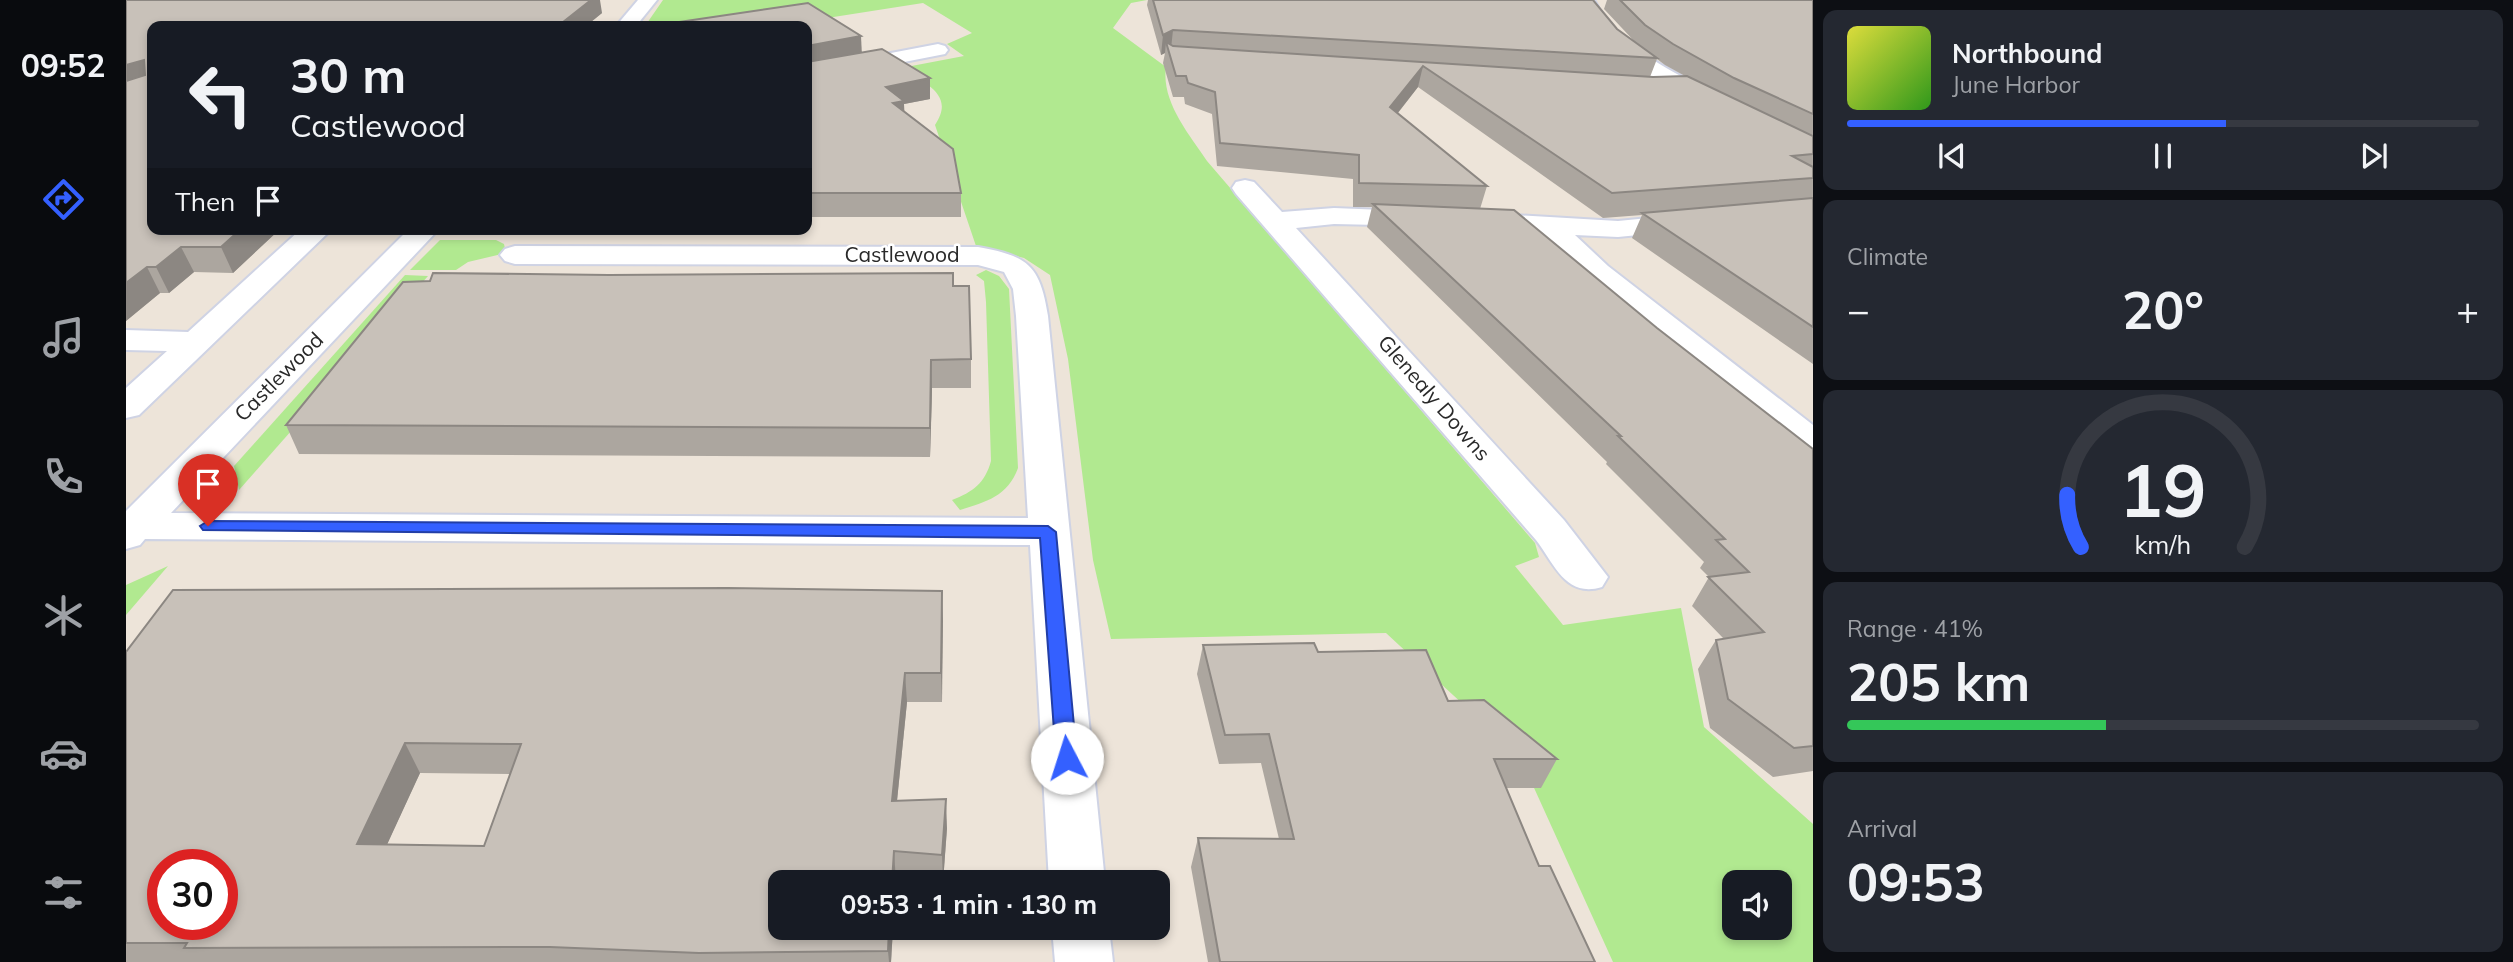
<!DOCTYPE html>
<meta charset="utf-8">
<style>
body{margin:0;font-family:Mulish,sans-serif;background:#242831;color:#f1f3f6;height:100vh;display:flex;flex-direction:column;font-size:26px;white-space:nowrap}
*{box-sizing:border-box;margin:0}
p{font-size:23px;color:#9ea1a6}
.icon{flex:none;width:38px;height:38px;fill:none;stroke:currentColor;stroke-width:2;stroke-linecap:round;stroke-linejoin:round}
.map{position:relative;flex:1;overflow:hidden}
.side{display:flex;flex-direction:column;gap:10px;padding:10px;background:#0d0f14;width:700px}
.side>*{flex:none}
.banner{position:absolute;left:21px;top:21px;width:665px;height:214px;border-radius:14px;box-shadow:0 4px 10px #0003;background:#171b24;color:#f1f3f6;overflow:hidden}
.buttons{position:absolute;left:1596px;top:870px;display:grid;gap:14px}
.buttons a{display:grid;place-items:center;width:70px;height:70px;border-radius:14px;background:#171b24;box-shadow:0 4px 10px #0003;font-size:35px}
.speed{position:absolute;left:21px;top:849px;display:flex;gap:14px;font-size:35px;font-weight:700;text-align:center}
.speed>*{display:grid;place-content:center;width:91px;height:91px;border-radius:50%;background:#171b24;box-shadow:0 4px 10px #0003;line-height:1}
.speed .limit{border:10px solid #d22;background:#fff;color:#111}
.pin{position:absolute;display:grid;place-items:center;width:60px;height:60px;color:#fff;margin:-72px -30px;border-radius:50% 50% 50% 0;rotate:-45deg;box-shadow:0 0 7px #0007}
.pin .icon{rotate:45deg}
.me{position:absolute;width:77px;margin:-38px;rotate:355deg;stroke-linejoin:round;filter:drop-shadow(0 0 5px #0008)}
.turn{display:flex;align-items:center;gap:24px;height:147px;padding:0 28px;font-size:32px}
.turn .icon{width:91px;height:91px;stroke-width:2.5}
.turn b{display:block;font-size:49px;line-height:60px}
.then{display:flex;align-items:center;height:66px;padding:0 28px;background:#0003;gap:14px;font-size:26px}
.big{font-size:52px;font-weight:700;line-height:1.1}
.side .tile{flex:1;display:flex;flex-direction:column;justify-content:center;gap:10px;min-width:0;padding:0 24px;border-radius:14px;background:#242831}
.side .dial{align-items:center;gap:0}
.dial svg{height:182px;overflow:visible;fill:none;stroke:#363941;stroke-width:7;stroke-linecap:round;text-anchor:middle}
.dial text{fill:#f1f3f6;stroke:none}
.song{display:flex;align-items:center;gap:21px}
.cover{width:84px;height:84px;border-radius:10px;background:linear-gradient(135deg,hsl(60 70% 55%),hsl(110 70% 35%))}
.played{height:7px;border-radius:4px;background:linear-gradient(90deg,#3460ff 60%,#363941 60%)}
.keys{display:flex;justify-content:space-around;direction:ltr}
.heat{display:flex;justify-content:space-between;align-items:center;font-size:38px;direction:ltr}
.charge{height:10px;border-radius:5px;background:linear-gradient(90deg,#34c759 41%,#363941 0)}
.trip{position:absolute;left:642px;top:870px;width:402px;height:70px;border-radius:14px;background:#171b24;box-shadow:0 4px 10px #0003;font-weight:700;line-height:70px;text-align:center}
main{display:flex;flex:1;min-height:0}
.menu{display:flex;flex-direction:column;width:126px;justify-content:space-around;align-items:center;background:#090b0e;color:#9ea1a6}
.menu .icon{width:49px;height:49px}
.menu .active{color:#3460ff}
.menu b{font-size:32px;color:#f1f3f6}
.map>svg:first-child{display:block}
.green{fill:#b1e990;fill-rule:evenodd}
.lines{fill:none;stroke-linecap:round;stroke-linejoin:round}
.street-casing{stroke:#cfd3e4;stroke-width:4}
.street{fill:#fff;fill-rule:evenodd}
.wall{fill:#aca69f;fill-rule:evenodd}
.shaded-wall{fill:#8c8782}
.building{fill:#c8c1b9;stroke:#8c8782;stroke-width:2;fill-rule:evenodd}
.route{fill:#3460ff;stroke:#223ea6;stroke-width:2}
.labels{text-anchor:middle;stroke-width:5;stroke-linejoin:round;paint-order:stroke}
.street-label{font-size:21px;fill:#292929;stroke:#fff}
</style>
<main>
<nav class="menu">
<b>09:52</b>
<svg class="icon active" aria-label="directions" viewBox="0 0 24 24"><path d="M12 3l9 9-9 9-9-9zM9 14v-3h6M13 9l2 2-2 2"/></svg>
<svg class="icon" aria-label="music" viewBox="0 0 24 24"><path d="M9 18V5l10-2v13"/><circle cx="6" cy="18" r="3"/><circle cx="16" cy="16" r="3"/></svg>
<svg class="icon" aria-label="phone" viewBox="0 0 24 24"><path d="M5 4h4l2 5-3 2q2 4 5 5l2-3 5 2v4C11 20 4 13 5 4z"/></svg>
<svg class="icon" aria-label="climate" viewBox="0 0 24 24"><path d="M12 3v18M4 7l16 10M4 17L20 7"/></svg>
<svg class="icon" aria-label="car" viewBox="0 0 24 24"><path d="M5 17H2v-5l4-1 3-4h7l3 4 3 1v5h-3M9 17h6M6 11h13"/><circle cx="7" cy="17" r="2"/><circle cx="17" cy="17" r="2"/></svg>
<svg class="icon" aria-label="filters" viewBox="0 0 24 24"><path d="M4 7h16M4 17h16"/><circle cx="9" cy="7" r="2"/><circle cx="15" cy="17" r="2"/></svg>
</nav>
<div class="map">
<svg width="1687" height="962" viewBox="0 0 1687 962">
<rect width="100%" height="100%" fill="#ede4d9"/>
<!-- green -->
<g class="green">
<path d="M537 0H1021L1005 3 987 28 1040 67C1035 101 1062 133 1081 161L1409 543 1413 557 1389 566 1437 625 1555 608 1578 727 1687 824V962H1487L1394 757 1260 633 985 639 967 560 942 359 924 275 898 258 850 246 809 125C830 94 798 83 775 68L838 56 821 44 846 33 797 3 650 26H519ZM1608 882H1654V928H1608Z"/>
<polygon points="314,240 370,240 378,244 380,253 342,262 330,270 284,270"/>
<path d="M860 270 873 276 883 289 892 468C882 496 860 502 834 510L826 500C847 492 859 483 865 461L860 302 858 281 850 275Z"/>
<polygon points="279,275 302,276 113,490 108,466"/>
<polygon points="42,566 0,615 0,585"/>
</g>
<g class="lines">
<defs>
<g id="street">
<polygon points="512,0 531,0 510,26 490,26"/>
<path d="M1450 0H1468C1494 49 1547 72 1594 96L1597 101 1594 106C1567 112 1491 57 1473 37 1463 26 1456 13 1450 0Z"/>
<polygon points="812,44 819,46 822,50 819,54 681,81 681,69"/>
<path d="M1119 180 1128 182 1156 212 1208 208 1308 212 1312 218 1308 224 1298 226 1208 224 1170 228 1438 520 1482 577 1476 587C1440 598 1429 565 1410 540L1110 194 1106 188 1110 182Z"/>
<polygon points="1354,213 1492,221 1563,214 1573,216 1577,222 1573,228 1563,230 1492,237 1449,235 1482,266 1687,425 1687,454 1674,451 1460,278 1415,233 1344,227 1340,221 1344,215"/>
<polygon points="175,229 206,229 13,415 0,418 0,388 41,351 0,350 0,330 62,332"/>
<path d="M283 229H313L45 513 902 518 890 316 887 289 878 272 852 265 389 264 379 261 374 255 379 249 389 246 852 247C902 256 914 265 922 316L979 882H923L904 545 19 539 14 545 0 549V511Z"/>
<polygon points="926,928 983,928 987,962 929,962"/>
</g>
</defs>
<!-- street casing -->
<use href="#street" class="street-casing"/>
<!-- street -->
<use href="#street" class="street"/>
</g>
<!-- wall -->
<g class="wall">
<polygon points="0,0 476,13 460,26 26,26 26,229 154,229 107,273 68,272 43,293 34,293 0,321"/>
<path d="M1022 0H1467L1491 29 1510 43 1478 9 1481 0H1687V364L1506 238 1516 215 1477 218 1292 87 1272 113 1361 186 1354 209 1531 328 1687 449V771L1647 777 1584 728 1572 669 1590 640 1598 639 1566 606 1583 577 1574 568 1578 562 1480 464 1481 462 1241 227 1246 207H1227V179L1091 166 1086 114 1059 104 1058 97H1047L1037 63 1039 53 1035 55 1021 5ZM1531 59 1539 65 1559 76 1524 77Z"/>
<polygon points="681,26 736,52 804,78 804,99 778,104 778,112 835,193 835,217 681,217"/>
<polygon points="304,281 827,286 845,359 845,388 806,388 804,457 173,454 160,425"/>
<path d="M816 591V702H781L771 801 821 828 817 882H792L770 880 654 928H767L765 962H0V652ZM294 773 384 774 358 846 261 844Z"/>
<polygon points="1077,645 1192,652 1322,701 1431,759 1415,788 1380,788 1413,866 1469,962 1082,962 1065,867 1072,838 1153,839 1135,763 1093,764 1071,674"/>
</g>
<!-- shaded-wall -->
<g class="shaded-wall">
<polygon points="465,0 474,0 476,13 460,26 432,26"/>
<polygon points="1047,30 1045,49 1040,42 1039,53 1035,55 1037,35"/>
<polygon points="735,36 736,56 681,66 681,46"/>
<polygon points="18,60 26,78 0,89 0,65"/>
<polygon points="1297,66 1292,87 1259,129 1264,107"/>
<polygon points="804,78 804,99 778,104 779,123 768,125 760,87"/>
<polygon points="115,229 154,229 107,273 95,247"/>
<polygon points="55,247 68,272 43,293 30,267"/>
<polygon points="21,267 34,293 0,321 0,283"/>
<polygon points="805,360 806,388 804,457 804,428"/>
<polygon points="816,591 817,620 816,702 815,673"/>
<polygon points="779,673 781,702 768,830 766,801"/>
<polygon points="279,743 294,773 248,873 231,844"/>
<polygon points="820,799 821,828 817,882 816,855"/>
<polygon points="768,851 770,882 766,882"/>
<polygon points="763,928 767,928 765,962 763,962 762,951"/>
</g>
<!-- building -->
<g class="building">
<polygon points="0,0 465,0 432,26 26,26 26,229 115,229 95,247 55,247 30,267 21,267 0,283 0,81 19,75 18,60 0,65"/>
<polygon points="1027,0 1467,0 1491,29 1531,58 1047,30 1037,35"/>
<polygon points="1494,0 1687,0 1687,114 1608,78 1547,44 1519,25"/>
<polygon points="682,3 735,36 681,46 681,26 526,26"/>
<polygon points="1040,42 1047,46 1527,77 1561,76 1687,136 1687,154 1666,156 1687,167 1687,178 1486,193 1297,66 1264,107 1361,186 1233,183 1233,155 1094,143 1089,92 1062,83 1060,76 1050,76"/>
<polygon points="756,49 804,78 760,87 778,101 767,103 827,149 835,193 681,193 681,62"/>
<polygon points="1687,198 1687,327 1516,213"/>
<polygon points="1247,204 1388,210 1531,328 1687,449 1687,746 1668,748 1602,699 1590,640 1638,632 1582,577 1623,572 1590,540 1599,539 1492,436 1495,436"/>
<polygon points="307,273 483,275 827,273 827,286 843,286 845,359 805,360 804,428 160,425 277,282 304,281"/>
<path d="M601 588 816 591 815 673H779L766 801 820 799 816 855 768 851 766 882H654V928H763L762 951 573 953 424 947 58 948 61 943H0V652L47 590ZM279 743 395 744 358 846 231 844ZM37 864H96V924H37Z"/>
<polygon points="1188,643 1192,652 1300,650 1322,701 1358,700 1431,759 1368,759 1413,866 1424,866 1469,962 1094,962 1072,838 1168,839 1143,734 1099,735 1077,645"/>
</g>
<!-- route -->
<polygon class="route" points="82,521 922,526 930,532 951,758 948,764 941,767 933,764 930,758 914,538 77,530 74,526"/>
<g class="labels">
<!-- street labels -->
<g class="street-label">
<text x="776" y="262">Castlewood</text>
<text transform="translate(153 377) rotate(-45)" y="7">Castlewood</text>
<text transform="translate(1308 398) rotate(49)" y="7">Glenealy Downs</text>
</g>
</g>
</svg>
<div class="buttons">
<a><svg class="icon" aria-label="sound" viewBox="0 0 24 24"><path d="M4 9h4l5-4v14l-5-4H4zM17 9q2 3 0 6"/></svg></a>
</div>
<div class="speed"><div class="limit">30</div></div>
<div class="pin" style="left:82px;top:526px;background:#d93025"><svg class="icon" aria-label="arrive" viewBox="0 0 24 24"><path d="M6 21V4h12l-3 4 3 4H6"/></svg></div>
<svg class="me" style="left:941px;top:758px" viewBox="-20 -20 40 40"><circle r="19" fill="#fff"/><path d="M0-13L10 11 0 6-10 11z" fill="#3460ff"/></svg>
<div class="trip">09:53 · 1 min · 130 m</div>
<div class="banner">
<div class="turn"><svg class="icon" aria-label="left" viewBox="0 0 24 24"><path d="M17 20v-9H6M10 6l-5 5 5 5"/></svg><div><b>30 m</b>Castlewood</div></div>
<div class="then">Then<svg class="icon" aria-label="arrive" viewBox="0 0 24 24"><path d="M6 21V4h12l-3 4 3 4H6"/></svg></div>
</div>
</div>
<section class="side">
<div class="tile">
<div class="song"><i class="cover"></i><div><b>Northbound</b><p>June Harbor</p></div></div>
<div class="played"></div>
<div class="keys"><svg class="icon" aria-label="previous" viewBox="0 0 24 24"><path d="M18 5L8 12l10 7zM5 5v14"/></svg><svg class="icon" aria-label="pause" viewBox="0 0 24 24"><path d="M8 5v14M16 5v14"/></svg><svg class="icon" aria-label="next" viewBox="0 0 24 24"><path d="M6 5l10 7-10 7zM19 5v14"/></svg></div>
</div>
<div class="tile"><p>Climate</p>
<div class="heat"><a>−</a><b class="big">20°</b><a>+</a></div>
</div>
<div class="tile dial"><svg viewBox="0 0 100 80">
<path d="M14 69A42 42 0 1 1 86 69"/>
<path d="M14 69A42 42 0 0 1 8 46" stroke="#3460ff"/>
<text x="50" y="56" font-size="32" font-weight="700">19</text>
<text x="50" y="72" font-size="11">km/h</text>
</svg></div>
<div class="tile"><p>Range · 41%</p><b class="big">205 km</b><div class="charge"></div></div>
<div class="tile"><p>Arrival</p><b class="big">09:53</b></div>
</section>
</main>
